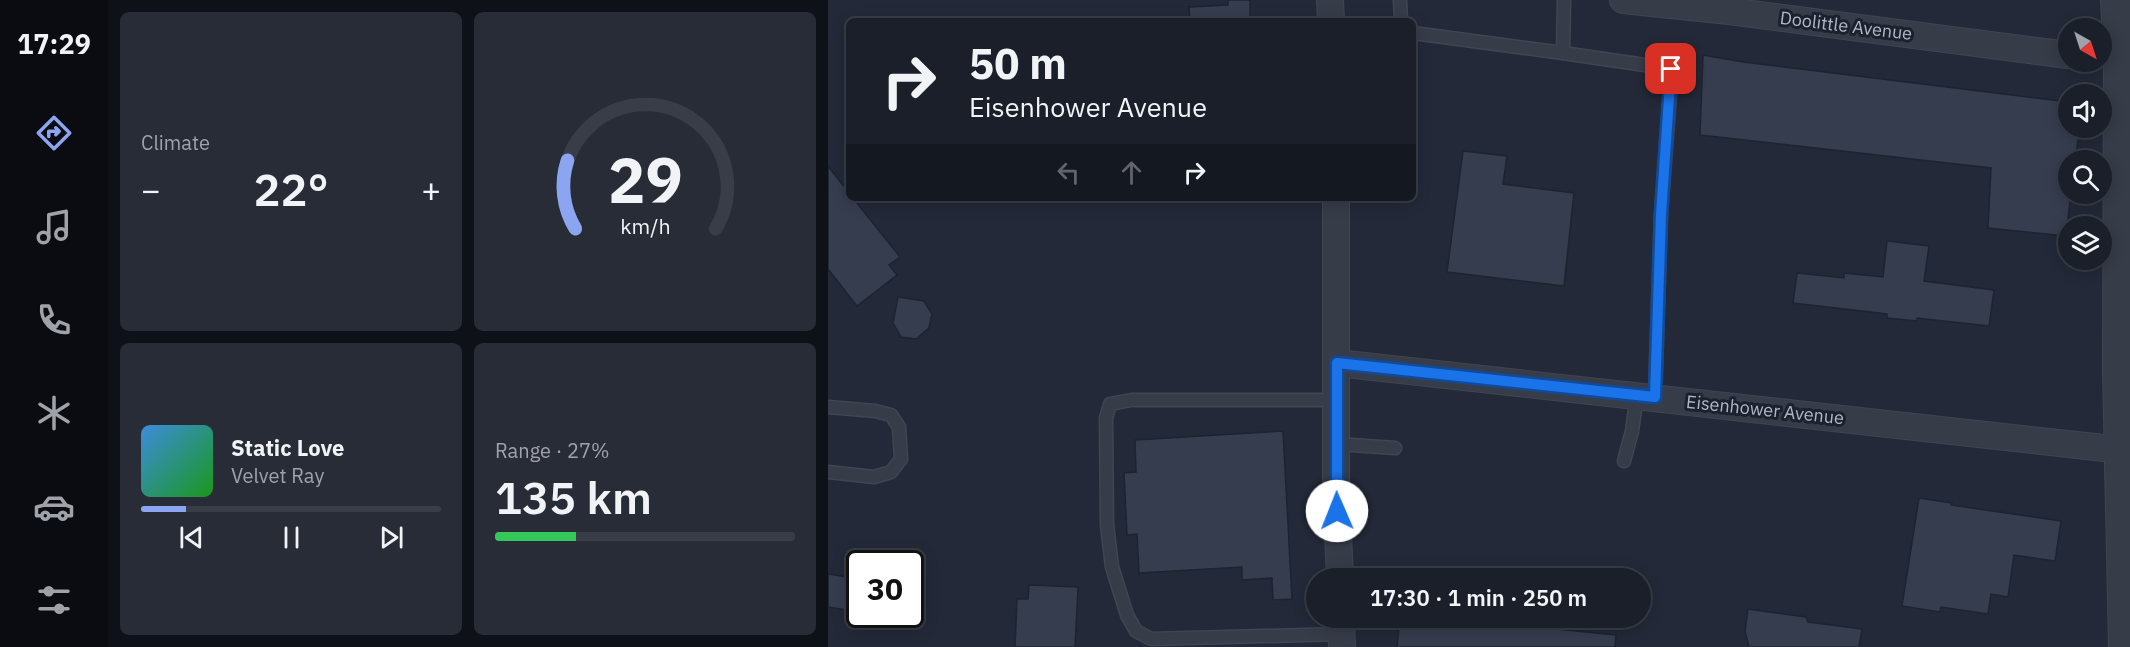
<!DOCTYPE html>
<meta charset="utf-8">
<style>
body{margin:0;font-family:"IBM Plex Sans",sans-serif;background:#272c36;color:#f1f3f6;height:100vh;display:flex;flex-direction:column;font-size:22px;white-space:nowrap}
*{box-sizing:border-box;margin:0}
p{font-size:20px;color:#9fa2a8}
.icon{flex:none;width:33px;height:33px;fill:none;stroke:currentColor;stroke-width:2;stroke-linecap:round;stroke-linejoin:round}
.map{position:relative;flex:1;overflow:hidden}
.panel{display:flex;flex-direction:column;gap:12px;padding:12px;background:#0e1117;width:720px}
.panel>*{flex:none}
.banner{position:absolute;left:18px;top:18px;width:570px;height:183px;border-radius:9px;box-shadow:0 3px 15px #0003,0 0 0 2px #383d47;background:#1a1f2a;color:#f1f3f6;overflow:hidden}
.needle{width:39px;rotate:141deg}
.buttons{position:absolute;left:1230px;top:18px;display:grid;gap:12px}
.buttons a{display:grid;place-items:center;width:54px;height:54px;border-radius:50%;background:#1a1f2a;box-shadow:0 3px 15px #0003,0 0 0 2px #383d47;font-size:30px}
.speed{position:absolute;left:18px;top:550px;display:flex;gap:12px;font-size:30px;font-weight:700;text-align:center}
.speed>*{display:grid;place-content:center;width:78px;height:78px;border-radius:50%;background:#1a1f2a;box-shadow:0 3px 15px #0003,0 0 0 2px #383d47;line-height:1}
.speed .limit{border:3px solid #111;border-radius:9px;background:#fff;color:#111}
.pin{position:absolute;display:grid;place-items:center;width:51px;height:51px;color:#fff;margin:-26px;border-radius:12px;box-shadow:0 3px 9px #0006}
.me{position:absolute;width:66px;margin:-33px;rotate:359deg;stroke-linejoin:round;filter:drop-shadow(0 0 4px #0008)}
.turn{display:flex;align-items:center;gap:21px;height:126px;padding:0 24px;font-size:27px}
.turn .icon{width:78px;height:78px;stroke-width:2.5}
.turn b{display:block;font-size:42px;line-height:51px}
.lanes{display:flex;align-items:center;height:57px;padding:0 24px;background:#0003;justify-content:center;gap:30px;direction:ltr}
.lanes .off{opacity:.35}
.big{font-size:45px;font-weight:600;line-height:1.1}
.panel .card{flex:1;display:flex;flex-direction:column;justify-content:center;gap:9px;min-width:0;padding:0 21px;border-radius:9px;background:#272c36}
.panel .dial{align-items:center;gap:0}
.dial svg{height:156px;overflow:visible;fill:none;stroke:#383d47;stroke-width:7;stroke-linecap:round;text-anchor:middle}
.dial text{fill:#f1f3f6;stroke:none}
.song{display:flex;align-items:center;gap:18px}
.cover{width:72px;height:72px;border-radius:9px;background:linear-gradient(135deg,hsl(210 70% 55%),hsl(120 70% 35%))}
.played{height:6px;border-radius:3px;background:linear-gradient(90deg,#8ca5f0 15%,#383d47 15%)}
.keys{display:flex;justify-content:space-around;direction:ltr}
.heat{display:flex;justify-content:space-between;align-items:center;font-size:33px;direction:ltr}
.charge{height:9px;border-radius:4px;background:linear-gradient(90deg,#34c759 27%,#383d47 0)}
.panel .tiles{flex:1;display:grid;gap:12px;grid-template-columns:repeat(2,1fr)}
.trip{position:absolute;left:478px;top:568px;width:345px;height:60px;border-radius:30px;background:#1a1f2a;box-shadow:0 3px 15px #0003,0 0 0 2px #383d47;font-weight:600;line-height:60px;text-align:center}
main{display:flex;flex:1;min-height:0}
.menu{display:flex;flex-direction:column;width:108px;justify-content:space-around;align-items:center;background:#0a0c11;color:#9fa2a8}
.menu .icon{width:42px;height:42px}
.menu .current{color:#8ca5f0}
.menu b{font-size:27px;color:#f1f3f6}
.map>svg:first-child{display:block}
.building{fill:#363d4f;stroke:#1e2330;stroke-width:1.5}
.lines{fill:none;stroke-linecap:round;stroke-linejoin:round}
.service-casing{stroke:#404552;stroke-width:15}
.minor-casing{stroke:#404552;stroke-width:28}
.tertiary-casing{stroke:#404552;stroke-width:34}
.service{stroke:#373c49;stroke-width:12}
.minor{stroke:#373c49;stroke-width:26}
.tertiary{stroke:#373c49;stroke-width:32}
.route-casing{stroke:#114b97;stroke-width:15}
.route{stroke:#1a73e8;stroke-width:10}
.labels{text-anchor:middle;stroke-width:6;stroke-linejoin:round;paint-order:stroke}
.street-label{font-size:18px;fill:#b2b7c5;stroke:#1c212e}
</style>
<main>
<nav class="menu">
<b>17:29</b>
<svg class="icon current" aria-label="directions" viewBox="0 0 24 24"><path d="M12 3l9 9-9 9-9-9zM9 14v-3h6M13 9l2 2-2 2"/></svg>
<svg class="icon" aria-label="music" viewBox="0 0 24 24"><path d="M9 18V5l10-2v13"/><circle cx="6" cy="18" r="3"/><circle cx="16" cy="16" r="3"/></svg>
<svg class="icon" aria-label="phone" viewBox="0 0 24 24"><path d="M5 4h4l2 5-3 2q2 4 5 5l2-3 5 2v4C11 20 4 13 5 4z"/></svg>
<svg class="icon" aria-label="climate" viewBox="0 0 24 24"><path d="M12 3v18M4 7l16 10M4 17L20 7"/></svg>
<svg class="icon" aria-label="car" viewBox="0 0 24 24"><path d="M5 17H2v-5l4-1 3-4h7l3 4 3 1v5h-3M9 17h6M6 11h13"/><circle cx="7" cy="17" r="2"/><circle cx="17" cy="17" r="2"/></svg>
<svg class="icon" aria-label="filters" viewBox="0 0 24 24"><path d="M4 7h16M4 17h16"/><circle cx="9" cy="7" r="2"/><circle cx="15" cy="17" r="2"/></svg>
</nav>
<section class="panel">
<div class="tiles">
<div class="card"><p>Climate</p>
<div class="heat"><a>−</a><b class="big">22°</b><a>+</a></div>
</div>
<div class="card dial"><svg viewBox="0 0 100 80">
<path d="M14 69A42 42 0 1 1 86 69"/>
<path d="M14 69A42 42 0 0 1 10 34" stroke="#8ca5f0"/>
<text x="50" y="56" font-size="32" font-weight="700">29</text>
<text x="50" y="72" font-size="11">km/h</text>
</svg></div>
<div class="card">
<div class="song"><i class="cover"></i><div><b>Static Love</b><p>Velvet Ray</p></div></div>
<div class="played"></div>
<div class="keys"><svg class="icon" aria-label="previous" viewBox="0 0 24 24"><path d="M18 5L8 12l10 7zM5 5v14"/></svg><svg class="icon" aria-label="pause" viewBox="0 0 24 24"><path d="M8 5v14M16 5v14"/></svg><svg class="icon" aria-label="next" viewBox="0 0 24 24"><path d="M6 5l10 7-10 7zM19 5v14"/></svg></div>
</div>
<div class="card"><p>Range · 27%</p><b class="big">135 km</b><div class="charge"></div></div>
</div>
</section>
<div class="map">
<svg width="1302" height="647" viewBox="0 0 1302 647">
<rect width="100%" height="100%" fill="#232938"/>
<!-- building -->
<g class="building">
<polygon points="400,0 422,0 422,21 362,21 361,7 400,5"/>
<polygon points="875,55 915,62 1240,102 1240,128 1252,128 1247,160 1240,160 1240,194 1243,194 1238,236 1160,228 1163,168 872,135"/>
<polygon points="635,151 679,156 675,184 746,193 736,286 619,272"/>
<polygon points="0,166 21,193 21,198 25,198 72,257 61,265 69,275 29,306 0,269"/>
<polygon points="1059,241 1101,246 1096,281 1166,290 1161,326 1089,318 1089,321 1059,318 1059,314 965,303 969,273 1016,278 1016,273 1055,277"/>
<polygon points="70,297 96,301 104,314 101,328 88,339 73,337 65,323"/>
<polygon points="455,431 464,599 445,600 444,578 414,580 414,567 311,573 309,534 299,535 296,473 308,472 307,440"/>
<polygon points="1091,498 1124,503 1123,505 1233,521 1227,561 1186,555 1180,597 1163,594 1160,614 1113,607 1112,612 1074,606"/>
<polygon points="0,574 32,579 32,612 0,607"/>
<polygon points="201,585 250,587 247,647 187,647 189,599 200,599"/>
<polygon points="920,609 978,617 980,622 1034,629 1031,647 921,647 917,631"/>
<polygon points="572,618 619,618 788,635 787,647 569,647"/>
</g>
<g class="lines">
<defs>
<g id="service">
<polyline points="572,0 573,21"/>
<polyline points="736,0 735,53 844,69 833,214 827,397"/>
<polyline points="585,33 735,53"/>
<polyline points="509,400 303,400 282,404 278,418 279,525 284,567 299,615 308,631 323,639 514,634"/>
<polyline points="0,407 47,411 63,415 71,427 73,459 63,472 46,477 0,472"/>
<polyline points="509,444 567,448"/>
<polyline points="796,461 804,431 809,395"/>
</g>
<g id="minor">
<polyline points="502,0 503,21"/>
<polyline points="795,0 901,11 1240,55"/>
<polyline points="508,198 508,488 512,579"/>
<polyline points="509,363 1294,450"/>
<polyline points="513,618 514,647"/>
</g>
<polyline id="tertiary" points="1289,0 1292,61 1291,371 1297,647"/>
</defs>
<!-- service casing -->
<use href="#service" class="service-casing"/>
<!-- minor casing -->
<use href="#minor" class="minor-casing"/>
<!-- tertiary casing -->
<use href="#tertiary" class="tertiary-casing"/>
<!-- service -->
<use href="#service" class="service"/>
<!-- minor -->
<use href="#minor" class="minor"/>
<!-- tertiary -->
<use href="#tertiary" class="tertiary"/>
</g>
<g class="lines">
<defs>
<polyline id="route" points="509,511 509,363 827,397 833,214 843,69"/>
</defs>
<!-- route casing -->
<use href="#route" class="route-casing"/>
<!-- route -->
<use href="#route" class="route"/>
</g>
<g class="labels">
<!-- street labels -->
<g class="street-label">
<text transform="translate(1018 26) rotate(7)" y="6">Doolittle Avenue</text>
<text transform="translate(937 410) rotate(6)" y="6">Eisenhower Avenue</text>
</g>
</g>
</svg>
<div class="buttons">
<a><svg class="needle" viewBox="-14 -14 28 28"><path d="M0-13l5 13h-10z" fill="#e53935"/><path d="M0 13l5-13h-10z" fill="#9fa2a8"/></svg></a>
<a><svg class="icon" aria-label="sound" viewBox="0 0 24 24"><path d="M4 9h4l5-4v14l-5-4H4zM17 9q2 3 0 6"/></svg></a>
<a><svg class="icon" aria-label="search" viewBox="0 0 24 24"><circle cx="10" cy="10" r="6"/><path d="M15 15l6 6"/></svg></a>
<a><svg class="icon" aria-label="layers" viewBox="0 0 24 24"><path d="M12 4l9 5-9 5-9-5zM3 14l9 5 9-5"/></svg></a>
</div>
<div class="speed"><div class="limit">30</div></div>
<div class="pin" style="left:843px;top:69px;background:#d93025"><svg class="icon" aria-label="arrive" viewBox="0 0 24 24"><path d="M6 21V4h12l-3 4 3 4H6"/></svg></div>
<svg class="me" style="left:509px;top:511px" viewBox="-20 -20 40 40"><circle r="19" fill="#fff"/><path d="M0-13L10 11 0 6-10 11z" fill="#1a73e8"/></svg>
<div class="trip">17:30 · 1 min · 250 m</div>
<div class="banner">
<div class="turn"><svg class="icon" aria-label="right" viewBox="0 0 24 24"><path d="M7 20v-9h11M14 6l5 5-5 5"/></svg><div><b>50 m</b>Eisenhower Avenue</div></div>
<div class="lanes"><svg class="icon off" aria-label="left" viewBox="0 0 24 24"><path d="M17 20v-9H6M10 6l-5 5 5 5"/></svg><svg class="icon off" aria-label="ahead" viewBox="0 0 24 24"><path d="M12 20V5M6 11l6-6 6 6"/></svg><svg class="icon" aria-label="right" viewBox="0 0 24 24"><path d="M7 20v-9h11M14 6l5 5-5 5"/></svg></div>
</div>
</div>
</main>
